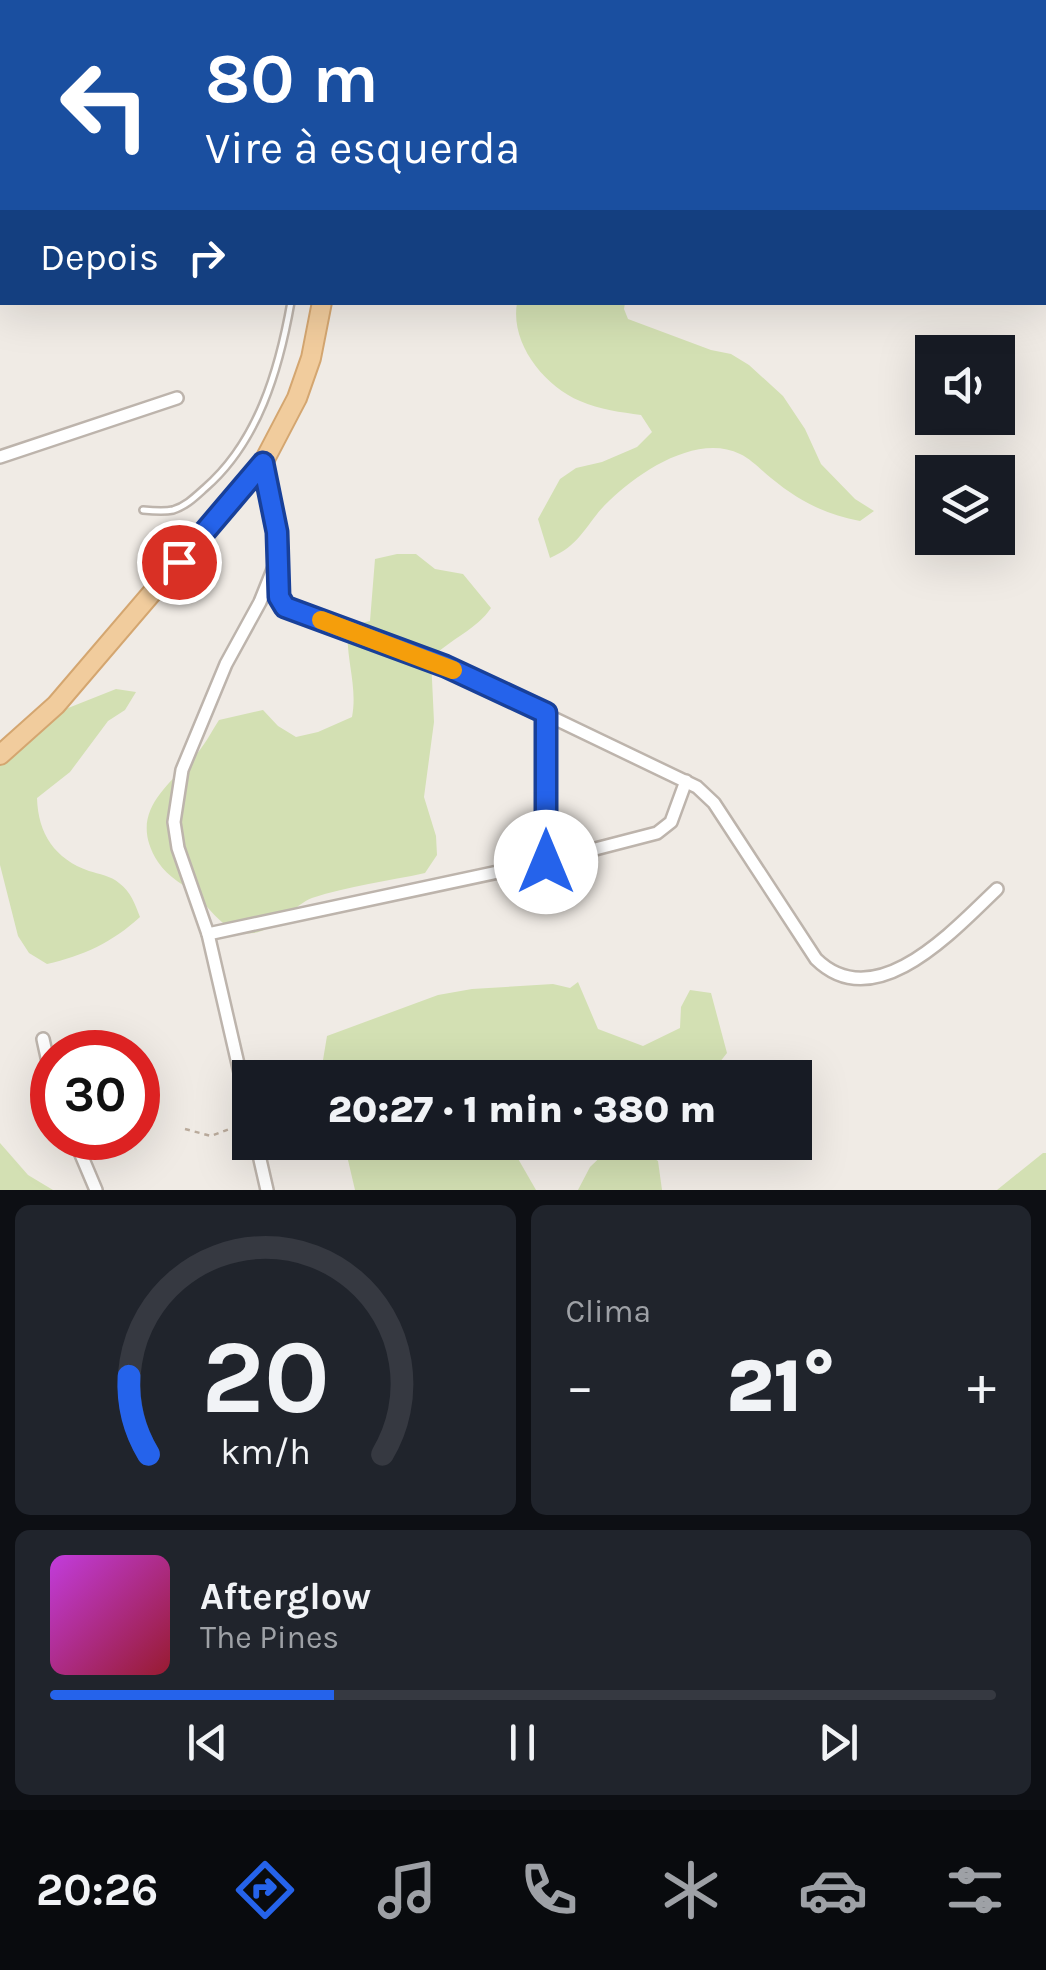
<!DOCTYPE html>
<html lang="pt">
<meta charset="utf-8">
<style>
body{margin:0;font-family:Karla,sans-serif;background:#20242c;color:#f1f3f6;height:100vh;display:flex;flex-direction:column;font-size:38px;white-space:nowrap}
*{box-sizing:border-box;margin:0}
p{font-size:32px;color:#9ea1a6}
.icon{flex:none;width:55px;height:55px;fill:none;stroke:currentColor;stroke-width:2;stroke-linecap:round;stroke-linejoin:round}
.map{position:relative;height:1190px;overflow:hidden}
.details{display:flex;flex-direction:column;gap:15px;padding:15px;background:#0d0f14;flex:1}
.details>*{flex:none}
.hud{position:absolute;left:0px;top:0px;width:1048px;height:305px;box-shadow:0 10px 40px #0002;background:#1a4fa0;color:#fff;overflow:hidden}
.buttons{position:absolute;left:915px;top:335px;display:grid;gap:20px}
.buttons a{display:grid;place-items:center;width:100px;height:100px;border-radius:0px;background:#171b24;box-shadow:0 10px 40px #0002;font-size:50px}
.speed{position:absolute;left:30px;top:1030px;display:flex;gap:20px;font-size:50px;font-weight:700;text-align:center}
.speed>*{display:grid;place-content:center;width:130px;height:130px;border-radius:50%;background:#171b24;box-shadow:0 10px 40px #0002;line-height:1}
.speed .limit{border:15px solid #d22;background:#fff;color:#111}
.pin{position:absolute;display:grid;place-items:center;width:85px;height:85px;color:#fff;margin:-42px;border:5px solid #fff;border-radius:50%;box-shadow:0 2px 10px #0007}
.me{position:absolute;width:110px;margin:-55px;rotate:0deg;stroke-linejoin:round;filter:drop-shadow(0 0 8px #0008)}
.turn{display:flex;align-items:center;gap:35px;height:210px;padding:0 40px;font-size:45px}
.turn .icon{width:130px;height:130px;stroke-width:2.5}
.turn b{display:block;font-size:70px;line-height:85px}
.then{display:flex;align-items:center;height:95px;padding:0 40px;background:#0003;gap:20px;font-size:38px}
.big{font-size:75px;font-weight:800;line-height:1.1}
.details .widget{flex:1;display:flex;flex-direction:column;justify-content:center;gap:15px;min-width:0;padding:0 35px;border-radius:15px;background:#20242c}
.details .dial{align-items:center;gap:0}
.dial svg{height:260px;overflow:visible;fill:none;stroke:#363941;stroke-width:7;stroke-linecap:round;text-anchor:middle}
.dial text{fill:#f1f3f6;stroke:none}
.song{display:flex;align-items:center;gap:30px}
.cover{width:120px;height:120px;border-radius:15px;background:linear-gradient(135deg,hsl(290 70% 55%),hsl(350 70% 35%))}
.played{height:10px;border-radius:5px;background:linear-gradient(90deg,#2563eb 30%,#363941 30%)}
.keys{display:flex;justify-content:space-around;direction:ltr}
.heat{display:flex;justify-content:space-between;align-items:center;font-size:55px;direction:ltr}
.details .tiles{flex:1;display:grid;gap:15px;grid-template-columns:1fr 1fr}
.widget:last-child{grid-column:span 2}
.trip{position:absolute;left:232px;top:1060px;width:580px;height:100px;border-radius:0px;background:#171b24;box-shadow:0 10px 40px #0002;font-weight:800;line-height:100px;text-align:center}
.tabs{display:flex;height:160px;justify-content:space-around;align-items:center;background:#090b0e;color:#9ea1a6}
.tabs .icon{width:70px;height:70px}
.tabs .on{color:#2563eb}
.tabs b{font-size:45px;color:#f1f3f6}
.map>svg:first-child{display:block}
.green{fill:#d3e0b3}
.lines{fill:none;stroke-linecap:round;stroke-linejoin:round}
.service-casing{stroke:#bdb4ac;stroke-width:10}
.minor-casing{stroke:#bdb4ac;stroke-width:16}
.primary-casing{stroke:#d4a670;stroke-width:22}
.path{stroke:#baab9c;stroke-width:2.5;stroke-dasharray:5 5;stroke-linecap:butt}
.service{stroke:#fff;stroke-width:5}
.minor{stroke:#fff;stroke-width:11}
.primary{stroke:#f1cc9d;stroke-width:18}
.route-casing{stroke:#184099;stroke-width:25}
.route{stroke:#2563eb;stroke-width:18}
.slow{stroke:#f59e0b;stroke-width:18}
</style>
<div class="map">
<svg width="1046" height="1190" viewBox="0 0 1046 1190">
<rect width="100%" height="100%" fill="#f0ebe5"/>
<!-- green -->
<g class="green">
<path d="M517 303H625L624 309 628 319 711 350 731 354 749 365 783 396 805 429 821 464 855 499 874 511 860 521C824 514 799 501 771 478 761 470 751 459 740 454 698 433 640 471 610 500 586 522 583 544 550 558L538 519 560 479 576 468 602 462 637 447 652 432 641 415C621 412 600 410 580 401 544 386 510 343 517 303Z"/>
<path d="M397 554H416L435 569 463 574 491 608C477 629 451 639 431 658L434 722 424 797 436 836 437 855 425 873C389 881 348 886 312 898 296 904 274 930 254 933 230 937 214 914 199 898 186 885 168 878 158 862 128 815 164 789 193 758 204 747 211 732 219 720L263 710 278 726 296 737 318 732 352 717C358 686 345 658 348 626L370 621 375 559Z"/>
<path d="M116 689 136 692 125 710 108 721 70 772 37 798C38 834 55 859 89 871 99 874 111 876 119 883 131 892 135 904 140 917 113 942 83 956 47 964L29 953 18 936 0 865V750L53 714Z"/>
<polygon points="578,982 598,1029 643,1046 680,1028 681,1007 690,990 711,993 727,1053 712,1072 681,1068 651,1077 312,1077 323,1060 327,1036 438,995 472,989 553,984 570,988"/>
<polygon points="0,1143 28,1175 53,1190 0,1190"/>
<polygon points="344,1143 509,1143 536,1190 355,1190"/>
<polygon points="615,1143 628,1143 658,1161 662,1190 578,1190 590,1167"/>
<polygon points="1043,1153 1046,1153 1046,1190 997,1190"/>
</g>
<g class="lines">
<defs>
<g id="service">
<polyline points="0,263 2,263"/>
<path d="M143 510C153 511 164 512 173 510 186 506 195 497 205 488 258 442 279 370 291 302"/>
</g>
<g id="minor">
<polyline points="111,0 112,2"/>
<polyline points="24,2 35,0"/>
<polyline points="0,8 2,8"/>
<polyline points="0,196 2,195"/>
<polyline points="0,457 177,398"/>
<path d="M276 562 279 597 285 607 445 666 697 787 714 803 816 959C875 1017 953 931 997 889"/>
<polyline points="545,862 546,713"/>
<polyline points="208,934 545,862 657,833 671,822 686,781"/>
<polyline points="43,1039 52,1080"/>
<polyline points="250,1116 208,934 178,848 174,822 182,770 226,664 260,602 276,562 277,533 263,463"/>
<polyline points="74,1138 96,1190"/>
<polyline points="256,1142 267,1190"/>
</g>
<g id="primary">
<polyline points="270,0 271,2"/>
<polyline points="0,755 56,705 263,463 297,398 311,358 322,302"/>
</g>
</defs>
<!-- service casing -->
<use href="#service" class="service-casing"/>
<!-- minor casing -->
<use href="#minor" class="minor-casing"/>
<!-- primary casing -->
<use href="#primary" class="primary-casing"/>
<!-- path -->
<polyline class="path" points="185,1129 211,1136 240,1125"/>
<!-- service -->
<use href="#service" class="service"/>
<!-- minor -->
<use href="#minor" class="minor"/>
<!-- primary -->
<use href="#primary" class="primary"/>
</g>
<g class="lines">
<defs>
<polyline id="route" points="179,562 263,463 277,532 279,597 285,607 445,666 546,713 546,862"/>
</defs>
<!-- route casing -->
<use href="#route" class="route-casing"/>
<!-- route -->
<use href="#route" class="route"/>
<!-- slow -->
<polyline class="slow" points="321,620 453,670"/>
</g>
</svg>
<div class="buttons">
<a><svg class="icon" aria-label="sound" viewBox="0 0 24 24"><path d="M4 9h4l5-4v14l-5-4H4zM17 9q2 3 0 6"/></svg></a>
<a><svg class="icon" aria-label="layers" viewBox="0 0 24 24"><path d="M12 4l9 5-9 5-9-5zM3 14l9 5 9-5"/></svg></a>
</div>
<div class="speed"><div class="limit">30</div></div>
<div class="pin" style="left:179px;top:562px;background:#d93025"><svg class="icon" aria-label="arrive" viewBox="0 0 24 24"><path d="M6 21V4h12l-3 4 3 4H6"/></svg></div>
<svg class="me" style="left:546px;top:862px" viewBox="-20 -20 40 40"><circle r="19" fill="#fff"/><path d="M0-13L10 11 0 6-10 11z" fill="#2563eb"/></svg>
<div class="trip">20:27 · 1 min · 380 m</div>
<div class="hud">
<div class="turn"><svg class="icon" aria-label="left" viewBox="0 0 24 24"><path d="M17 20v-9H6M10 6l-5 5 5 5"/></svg><div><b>80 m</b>Vire à esquerda</div></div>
<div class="then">Depois<svg class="icon" aria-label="right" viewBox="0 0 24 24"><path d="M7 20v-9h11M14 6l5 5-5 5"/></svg></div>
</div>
</div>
<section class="details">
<div class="tiles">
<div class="widget dial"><svg viewBox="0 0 100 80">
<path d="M14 69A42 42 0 1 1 86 69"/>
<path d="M14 69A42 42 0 0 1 8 45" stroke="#2563eb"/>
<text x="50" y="56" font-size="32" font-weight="700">20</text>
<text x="50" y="72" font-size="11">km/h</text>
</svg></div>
<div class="widget"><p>Clima</p>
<div class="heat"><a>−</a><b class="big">21°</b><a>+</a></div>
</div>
<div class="widget">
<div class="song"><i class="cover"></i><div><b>Afterglow</b><p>The Pines</p></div></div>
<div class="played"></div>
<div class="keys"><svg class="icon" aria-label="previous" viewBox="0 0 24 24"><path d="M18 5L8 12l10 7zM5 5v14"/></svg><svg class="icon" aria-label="pause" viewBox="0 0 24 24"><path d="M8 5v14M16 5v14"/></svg><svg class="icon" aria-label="next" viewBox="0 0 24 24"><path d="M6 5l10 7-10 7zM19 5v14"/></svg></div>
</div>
</div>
</section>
<nav class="tabs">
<b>20:26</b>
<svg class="icon on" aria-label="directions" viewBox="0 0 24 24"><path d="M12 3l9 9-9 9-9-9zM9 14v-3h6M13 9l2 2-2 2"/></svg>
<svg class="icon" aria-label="music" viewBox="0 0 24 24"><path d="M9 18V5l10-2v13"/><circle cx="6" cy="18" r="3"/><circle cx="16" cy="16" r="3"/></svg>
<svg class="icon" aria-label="phone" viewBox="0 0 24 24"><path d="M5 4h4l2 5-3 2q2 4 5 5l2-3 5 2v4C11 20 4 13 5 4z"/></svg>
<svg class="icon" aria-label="climate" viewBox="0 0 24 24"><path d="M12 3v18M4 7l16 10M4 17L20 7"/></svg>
<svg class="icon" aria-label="car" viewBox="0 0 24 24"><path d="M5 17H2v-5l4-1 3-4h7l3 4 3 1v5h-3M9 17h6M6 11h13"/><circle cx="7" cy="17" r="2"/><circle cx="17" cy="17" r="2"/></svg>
<svg class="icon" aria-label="filters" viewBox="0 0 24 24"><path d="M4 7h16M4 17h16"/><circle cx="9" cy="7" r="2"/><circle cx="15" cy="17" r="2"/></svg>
</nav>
